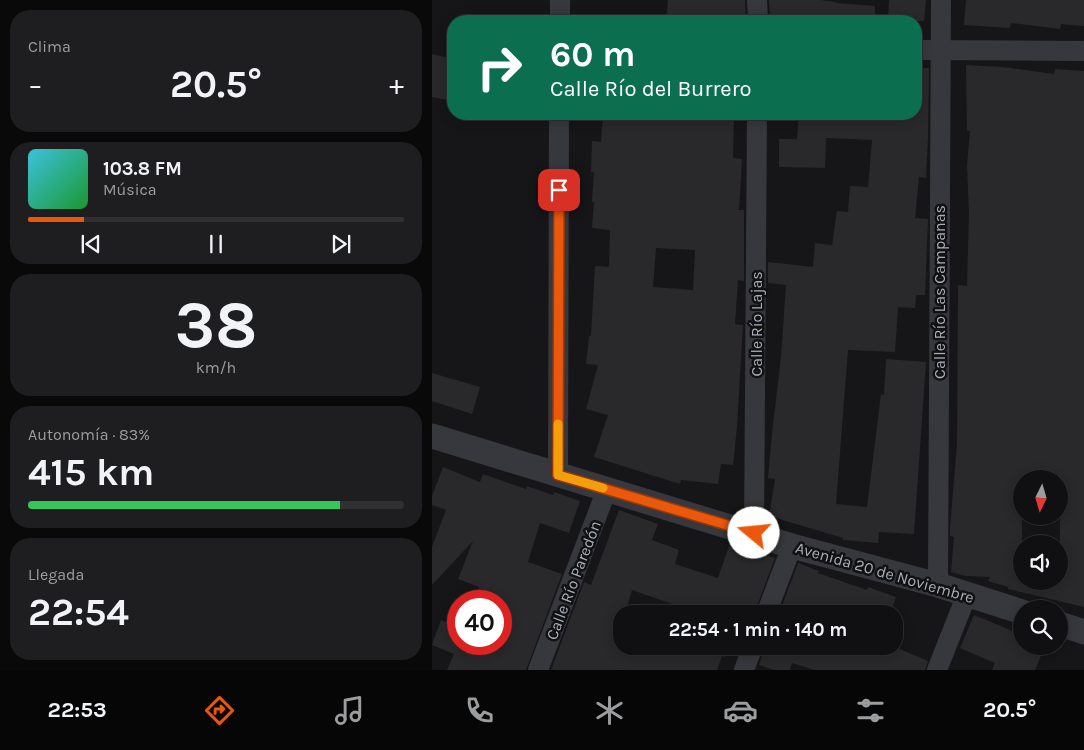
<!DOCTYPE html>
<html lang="es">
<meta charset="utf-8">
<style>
body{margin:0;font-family:Karla,sans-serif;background:#1e1e20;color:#f1f3f6;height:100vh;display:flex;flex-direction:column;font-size:19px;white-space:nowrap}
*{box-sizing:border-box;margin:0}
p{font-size:16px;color:#9c9d9f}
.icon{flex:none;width:28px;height:28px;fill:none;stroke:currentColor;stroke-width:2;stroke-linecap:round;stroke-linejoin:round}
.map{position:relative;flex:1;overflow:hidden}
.drawer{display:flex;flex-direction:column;gap:10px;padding:10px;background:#09090a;width:432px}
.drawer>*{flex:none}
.hud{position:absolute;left:15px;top:15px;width:475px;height:105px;border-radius:20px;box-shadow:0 2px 12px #0003,0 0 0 1px #303032;background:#0b6e4f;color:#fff;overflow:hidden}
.needle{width:32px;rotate:185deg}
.buttons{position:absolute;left:581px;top:470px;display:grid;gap:10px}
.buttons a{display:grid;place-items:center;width:55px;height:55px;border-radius:50%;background:#101012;box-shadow:0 2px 12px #0003,0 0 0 1px #303032;font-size:25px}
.speed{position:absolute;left:15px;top:590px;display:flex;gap:10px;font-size:25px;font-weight:700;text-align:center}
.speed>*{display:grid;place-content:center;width:65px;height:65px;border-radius:50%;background:#101012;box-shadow:0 2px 12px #0003,0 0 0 1px #303032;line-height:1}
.speed .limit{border:8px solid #d22;background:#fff;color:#111}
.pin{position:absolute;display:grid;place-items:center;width:42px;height:42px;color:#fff;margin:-21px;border-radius:10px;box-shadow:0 2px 8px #0006}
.me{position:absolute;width:55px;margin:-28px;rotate:287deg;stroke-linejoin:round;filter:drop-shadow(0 0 4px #0008)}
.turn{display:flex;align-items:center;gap:18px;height:105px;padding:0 20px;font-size:22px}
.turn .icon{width:65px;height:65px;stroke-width:2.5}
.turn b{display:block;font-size:35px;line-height:42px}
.big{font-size:38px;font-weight:700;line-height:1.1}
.drawer .card{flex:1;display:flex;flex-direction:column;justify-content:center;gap:8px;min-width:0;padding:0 18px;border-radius:20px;background:#1e1e20}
.drawer .dial{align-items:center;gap:0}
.dial b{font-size:65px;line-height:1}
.song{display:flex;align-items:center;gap:15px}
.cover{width:60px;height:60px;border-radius:8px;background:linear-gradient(135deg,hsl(190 70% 55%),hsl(130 70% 35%))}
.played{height:5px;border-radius:2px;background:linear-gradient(90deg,#ea580c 15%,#303032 15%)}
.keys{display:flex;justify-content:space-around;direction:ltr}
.heat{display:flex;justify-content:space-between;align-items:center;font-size:28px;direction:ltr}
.charge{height:8px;border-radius:4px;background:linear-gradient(90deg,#34c759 83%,#303032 0)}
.trip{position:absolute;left:181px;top:605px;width:290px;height:50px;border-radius:20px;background:#101012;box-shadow:0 2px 12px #0003,0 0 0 1px #303032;font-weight:700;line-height:50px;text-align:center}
.tabs{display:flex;height:80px;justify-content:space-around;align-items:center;background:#060607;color:#9c9d9f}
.tabs .icon{width:35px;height:35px}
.tabs .selected{color:#ea580c}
.tabs b{font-size:22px;color:#f1f3f6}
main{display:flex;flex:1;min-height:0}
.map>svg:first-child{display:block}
.building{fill:#29292c;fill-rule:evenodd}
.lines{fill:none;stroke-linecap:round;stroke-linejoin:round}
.minor{stroke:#37383d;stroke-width:20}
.tertiary{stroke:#37383d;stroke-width:25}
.route-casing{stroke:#983908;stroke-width:12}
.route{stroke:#ea580c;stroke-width:9}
.slow{stroke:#f59e0b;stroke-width:9}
.labels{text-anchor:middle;stroke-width:5;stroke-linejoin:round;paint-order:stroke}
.street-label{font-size:16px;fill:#a8adb8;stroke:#111113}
</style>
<main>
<section class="drawer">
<div class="card"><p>Clima</p>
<div class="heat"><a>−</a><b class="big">20.5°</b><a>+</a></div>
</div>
<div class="card">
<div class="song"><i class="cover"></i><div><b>103.8 FM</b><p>Música</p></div></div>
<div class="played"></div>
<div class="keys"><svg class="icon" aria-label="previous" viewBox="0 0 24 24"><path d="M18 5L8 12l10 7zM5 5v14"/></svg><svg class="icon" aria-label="pause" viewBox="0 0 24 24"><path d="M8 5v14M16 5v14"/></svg><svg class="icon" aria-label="next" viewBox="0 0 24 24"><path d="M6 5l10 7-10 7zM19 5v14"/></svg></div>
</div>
<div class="card dial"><b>38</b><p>km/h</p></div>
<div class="card"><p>Autonomía · 83%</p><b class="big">415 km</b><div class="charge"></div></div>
<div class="card"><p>Llegada</p><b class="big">22:54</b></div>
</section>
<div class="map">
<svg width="652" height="670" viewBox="0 0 652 670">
<rect width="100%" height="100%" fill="#161618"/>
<!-- building -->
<g class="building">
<polygon points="236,0 313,0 314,21 234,21"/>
<polygon points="337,0 388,0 404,2 404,3 443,6 443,21 338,21"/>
<polygon points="457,0 494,0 492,21 456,21"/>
<polygon points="534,0 652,0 652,26 629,24 628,29 579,23 578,28 532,25"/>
<polygon points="0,54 21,59 21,101 0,97"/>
<path d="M534 65 571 67 622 74 623 69 652 71V607L576 589V587L556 581 558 577 534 576 519 572 522 537 518 536V528L525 444 526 285 535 286 537 213 535 165 538 131H535ZM590 479H628V581H590Z"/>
<polygon points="484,68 497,68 496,138 494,178 487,177 483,218 496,219 493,295 484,295 483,308 466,307 463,352 416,350 404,504 435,507 449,394 452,395 454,359 494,362 482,534 447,532 446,543 411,540 411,538 337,516 343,479 336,478 340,433 349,357 354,285 336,283 336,262 381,267 383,243 400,245 405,211 416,212 418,186 436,187 440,140 394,138 393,168 347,167 347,139 365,139 367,114 484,114"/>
<path d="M171 114H302L301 158 310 159 307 210H312V281L306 280 303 324 311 325 305 427 301 465 289 464 286 484 249 480 248 484 162 457 176 415 154 409 166 365 154 364 157 336H159L163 266 177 267 178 230 160 228 162 202H160L162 172H159L160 141 169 142ZM224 248 263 250 261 290 221 287Z"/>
<polygon points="0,373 48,387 40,414 0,401"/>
<polygon points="11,467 48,482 51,474 94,489 95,486 121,495 122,492 148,501 137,533 108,523 96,562 130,574 94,670 15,670 22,654 0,645 9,620 26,627 26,644 69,644 69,601 42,601 47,587 26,579 41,541 0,585 0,547 14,510 0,505 0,496"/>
<polygon points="187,510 226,524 220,540 247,550 243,564 286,578 298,543 343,558 322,614 253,614 255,609 200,590 193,614 190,614 190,646 308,646 304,656 294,653 293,657 290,656 285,670 119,670 152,582 159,585"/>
<polygon points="366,563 387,571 386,573 435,590 436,587 464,597 458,614 347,614"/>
<polygon points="542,615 590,635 590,646 613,646 603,670 560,670 563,663 528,648"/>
<polygon points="333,646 461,646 496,661 493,670 382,670 360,663 358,670 342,670 327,665"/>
</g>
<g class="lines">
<!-- minor -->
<g class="minor">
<polyline points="325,0 326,21"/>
<polyline points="128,21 128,0"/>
<polyline points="484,50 652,51"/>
<polyline points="126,475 127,114"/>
<polyline points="322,533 325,114"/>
<polyline points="506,585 509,0"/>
<polyline points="334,614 360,546"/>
<polyline points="106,670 175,489"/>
<polyline points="312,670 321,646"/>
<polyline points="505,670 535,594"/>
</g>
<!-- tertiary -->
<g class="tertiary">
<polyline points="0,436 360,546 506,585 590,612"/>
<polyline points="628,624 652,632"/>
</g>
</g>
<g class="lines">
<defs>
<polyline id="route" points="127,190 126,475 322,533"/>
</defs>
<!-- route casing -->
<use href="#route" class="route-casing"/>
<!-- route -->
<use href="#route" class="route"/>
<!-- slow -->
<polyline class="slow" points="126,424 126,475 171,488"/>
</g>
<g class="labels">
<!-- street labels -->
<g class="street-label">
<text transform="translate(507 292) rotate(-90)" y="6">Calle Río Las Campanas</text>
<text transform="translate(324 324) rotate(-90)" y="6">Calle Río Lajas</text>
<text transform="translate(453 572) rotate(16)" y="6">Avenida 20 de Noviembre</text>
<text transform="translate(141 580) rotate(-69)" y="6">Calle Río Paredón</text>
</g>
</g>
</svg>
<div class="buttons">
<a><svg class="needle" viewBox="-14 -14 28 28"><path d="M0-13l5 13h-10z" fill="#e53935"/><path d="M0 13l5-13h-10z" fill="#9c9d9f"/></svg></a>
<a><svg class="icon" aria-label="sound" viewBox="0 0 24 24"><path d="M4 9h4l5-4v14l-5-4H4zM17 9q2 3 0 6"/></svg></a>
<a><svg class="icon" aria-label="search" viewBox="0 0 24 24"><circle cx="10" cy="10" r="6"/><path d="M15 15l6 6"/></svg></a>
</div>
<div class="speed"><div class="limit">40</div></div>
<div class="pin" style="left:127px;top:190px;background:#d93025"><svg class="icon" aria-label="arrive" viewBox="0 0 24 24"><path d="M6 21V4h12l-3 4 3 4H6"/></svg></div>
<svg class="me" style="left:322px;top:533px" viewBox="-20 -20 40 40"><circle r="19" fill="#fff"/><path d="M0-13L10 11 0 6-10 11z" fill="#ea580c"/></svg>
<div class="trip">22:54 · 1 min · 140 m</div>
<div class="hud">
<div class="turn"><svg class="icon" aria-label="right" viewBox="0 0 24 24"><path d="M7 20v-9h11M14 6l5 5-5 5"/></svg><div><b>60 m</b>Calle Río del Burrero</div></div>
</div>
</div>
</main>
<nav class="tabs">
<b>22:53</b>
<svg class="icon selected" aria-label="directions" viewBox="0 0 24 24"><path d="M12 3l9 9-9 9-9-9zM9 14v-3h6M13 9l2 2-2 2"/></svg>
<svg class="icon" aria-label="music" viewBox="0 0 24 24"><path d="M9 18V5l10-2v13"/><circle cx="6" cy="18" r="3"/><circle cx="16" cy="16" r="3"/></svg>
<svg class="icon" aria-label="phone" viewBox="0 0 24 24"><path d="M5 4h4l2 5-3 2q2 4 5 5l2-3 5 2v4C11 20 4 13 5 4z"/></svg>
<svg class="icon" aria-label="climate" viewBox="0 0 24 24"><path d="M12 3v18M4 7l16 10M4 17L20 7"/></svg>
<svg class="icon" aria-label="car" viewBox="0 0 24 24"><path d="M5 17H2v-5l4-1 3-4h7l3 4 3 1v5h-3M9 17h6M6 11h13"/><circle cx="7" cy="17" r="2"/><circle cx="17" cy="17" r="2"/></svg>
<svg class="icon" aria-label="filters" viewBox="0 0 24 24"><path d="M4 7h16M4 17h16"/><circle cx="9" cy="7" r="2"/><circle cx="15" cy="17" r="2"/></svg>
<b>20.5°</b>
</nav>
